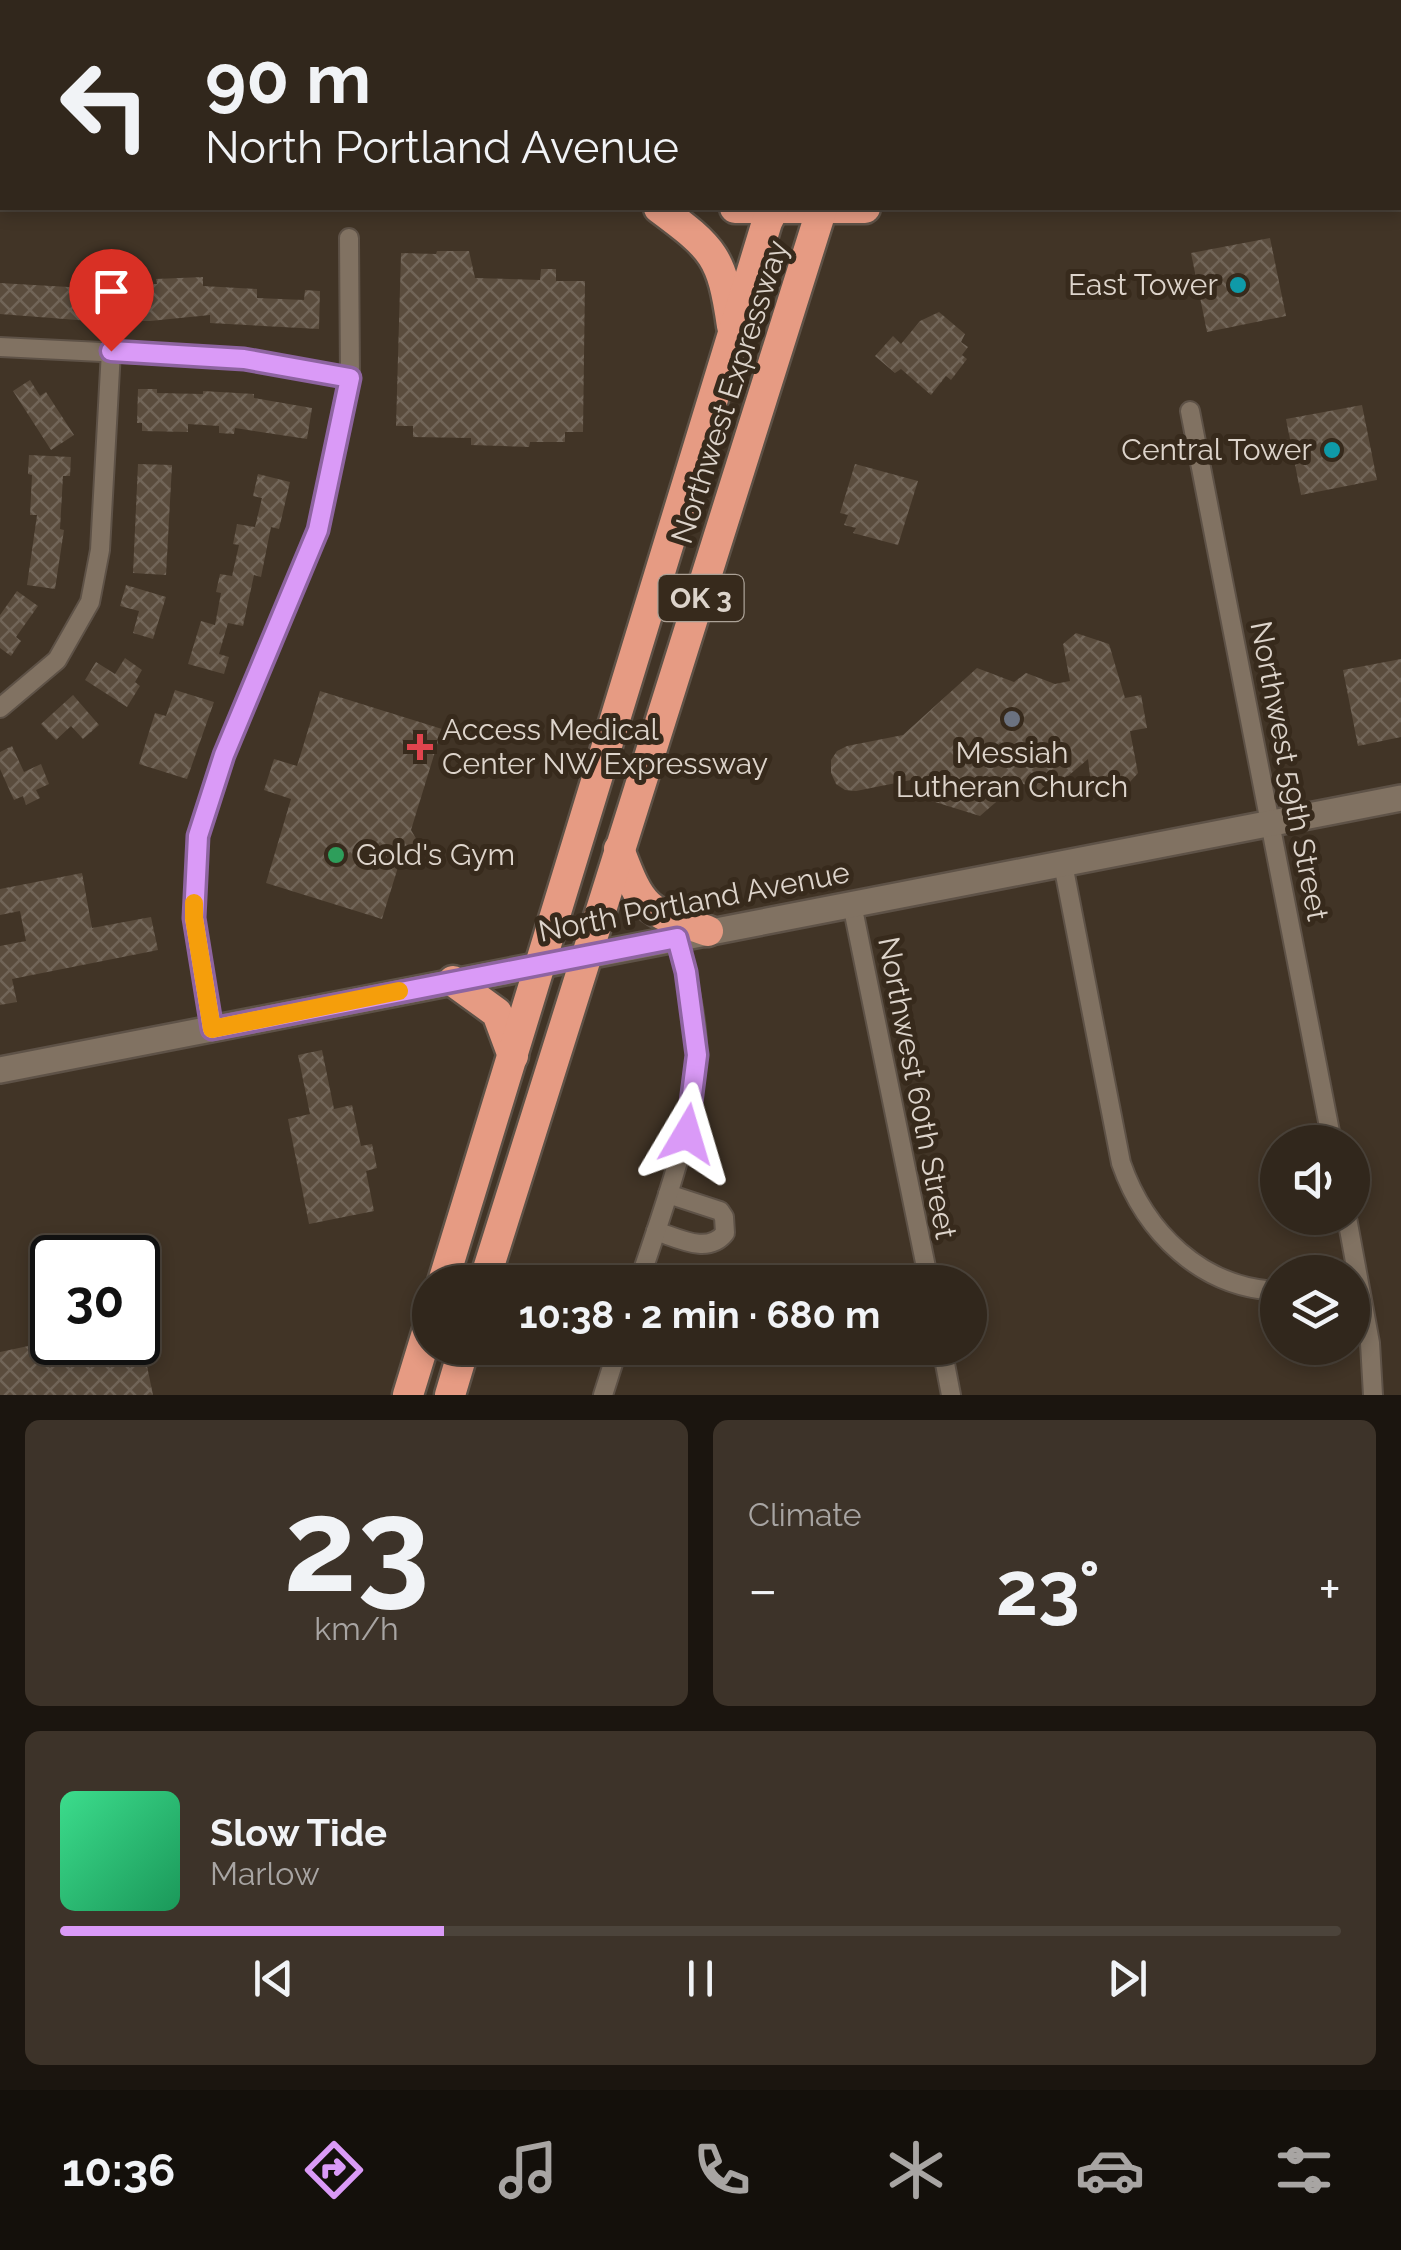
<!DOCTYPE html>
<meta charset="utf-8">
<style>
body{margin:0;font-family:Raleway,sans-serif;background:#3d3329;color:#f1f3f6;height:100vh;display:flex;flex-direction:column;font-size:38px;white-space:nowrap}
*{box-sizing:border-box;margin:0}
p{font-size:32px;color:#a8a5a3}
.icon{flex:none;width:55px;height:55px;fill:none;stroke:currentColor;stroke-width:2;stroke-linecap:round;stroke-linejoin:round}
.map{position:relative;height:1395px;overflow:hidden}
.side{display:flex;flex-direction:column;gap:25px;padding:25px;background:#1b150f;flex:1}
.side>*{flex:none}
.hud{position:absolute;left:0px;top:0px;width:1402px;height:210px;box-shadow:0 5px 15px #0003,0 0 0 2px #4c443b;background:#31271c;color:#f1f3f6;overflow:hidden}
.controls{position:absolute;left:1260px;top:1125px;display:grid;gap:20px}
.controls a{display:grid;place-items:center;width:110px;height:110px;border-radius:50%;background:#31271c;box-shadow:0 5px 15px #0003,0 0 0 2px #4c443b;font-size:50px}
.speed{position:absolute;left:30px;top:1235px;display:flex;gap:20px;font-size:50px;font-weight:700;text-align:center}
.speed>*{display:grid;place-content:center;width:130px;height:130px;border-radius:50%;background:#31271c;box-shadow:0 5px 15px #0003,0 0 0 2px #4c443b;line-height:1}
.speed .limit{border:5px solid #111;border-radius:15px;background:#fff;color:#111}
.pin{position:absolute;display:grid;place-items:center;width:85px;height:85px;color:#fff;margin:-102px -42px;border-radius:50% 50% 50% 0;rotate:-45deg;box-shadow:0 0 10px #0007}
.pin .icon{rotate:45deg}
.me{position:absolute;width:110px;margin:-55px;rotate:7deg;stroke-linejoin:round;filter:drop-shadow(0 0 8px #0008)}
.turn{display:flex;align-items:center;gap:35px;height:210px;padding:0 40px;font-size:45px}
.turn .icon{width:130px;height:130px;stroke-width:2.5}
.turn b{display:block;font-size:70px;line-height:85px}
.big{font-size:75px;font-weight:700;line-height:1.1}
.side .tile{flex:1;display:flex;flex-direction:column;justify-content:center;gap:15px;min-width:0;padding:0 35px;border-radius:15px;background:#3d3329}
.side .dial{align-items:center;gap:0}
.dial b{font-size:130px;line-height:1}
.song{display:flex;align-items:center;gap:30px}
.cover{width:120px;height:120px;border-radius:15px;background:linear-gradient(135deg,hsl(150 70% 55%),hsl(150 70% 35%))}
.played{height:10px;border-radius:5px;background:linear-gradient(90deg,#da9af7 30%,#4c443b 30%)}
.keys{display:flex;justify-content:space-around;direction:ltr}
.heat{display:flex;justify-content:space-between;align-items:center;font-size:55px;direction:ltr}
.side .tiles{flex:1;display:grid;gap:25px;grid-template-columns:1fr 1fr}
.tile:last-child{grid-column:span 2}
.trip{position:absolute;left:412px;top:1265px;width:575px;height:100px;border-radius:50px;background:#31271c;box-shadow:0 5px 15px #0003,0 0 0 2px #4c443b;font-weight:700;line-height:100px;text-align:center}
.menu{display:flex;height:160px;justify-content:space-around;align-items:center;background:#14100b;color:#a8a5a3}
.menu .icon{width:70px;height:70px}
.menu .active{color:#da9af7}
.menu b{font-size:45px;color:#f1f3f6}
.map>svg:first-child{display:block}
.building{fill:url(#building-cross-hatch)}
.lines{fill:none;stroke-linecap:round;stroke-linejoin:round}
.street-casing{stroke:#5e5247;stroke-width:22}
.secondary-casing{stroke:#5e5247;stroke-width:30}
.highway-casing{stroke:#5e5247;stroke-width:35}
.street{stroke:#817262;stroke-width:18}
.secondary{stroke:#817262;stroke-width:25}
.highway{stroke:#e69b83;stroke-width:30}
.route-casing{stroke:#8e64a1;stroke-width:25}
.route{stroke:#da9af7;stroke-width:18}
.slow{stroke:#f59e0b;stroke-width:18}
.culture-dot{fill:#0f9aa8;stroke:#372a1c;stroke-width:4}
.worship-dot{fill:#6b7280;stroke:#372a1c;stroke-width:4}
.health-dot{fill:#e0444e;stroke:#372a1c;stroke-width:4}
.leisure-dot{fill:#2e9e5b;stroke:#372a1c;stroke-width:4}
.labels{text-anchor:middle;stroke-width:10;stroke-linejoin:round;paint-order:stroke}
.shield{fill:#372a1c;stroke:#aba196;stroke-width:2.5}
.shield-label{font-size:28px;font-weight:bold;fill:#ddd4cb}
.poi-label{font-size:30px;fill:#ddd4cb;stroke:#372a1c;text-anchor:end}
.street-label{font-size:30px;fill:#ddd4cb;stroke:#372a1c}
</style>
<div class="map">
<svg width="1401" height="1395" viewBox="0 0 1401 1395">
<defs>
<pattern id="building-cross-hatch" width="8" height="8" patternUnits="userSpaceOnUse" patternTransform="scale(2.5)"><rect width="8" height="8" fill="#5a4c3d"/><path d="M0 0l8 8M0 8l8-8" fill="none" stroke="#716558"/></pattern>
</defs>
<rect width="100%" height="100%" fill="#413426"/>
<!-- building -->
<g class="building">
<polygon points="1270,238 1286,316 1207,332 1191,253"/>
<polygon points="437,251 469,251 475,278 540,280 541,269 556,269 556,281 585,281 583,432 565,432 565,442 530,442 529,447 471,445 471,438 413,437 413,426 396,426 401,253 436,254"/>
<polygon points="203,277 203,286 257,289 257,298 304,300 305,290 320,291 319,329 210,323 210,315 150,321 90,321 0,314 0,283 103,289 103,284 157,284 156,279"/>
<polygon points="939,312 965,334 961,342 968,347 962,355 967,359 951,380 946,376 931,395 901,369 895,373 875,356 893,336 901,344 920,321"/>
<polygon points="30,380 40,396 46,392 74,435 51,450 13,391"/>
<polygon points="138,389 157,389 157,393 203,394 203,391 254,394 254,398 312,408 307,439 235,428 234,434 219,433 219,426 188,424 188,432 142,431 142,423 137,423"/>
<polygon points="1362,405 1377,480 1301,495 1286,419"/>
<polygon points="29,455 71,457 70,476 63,476 60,529 64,530 55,589 27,585 37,515 30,515 32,475 28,474"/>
<polygon points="138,464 172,465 166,575 133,573"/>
<polygon points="855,464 918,481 898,545 853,533 856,528 844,525 848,515 840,513"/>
<polygon points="258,474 290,482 279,529 271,527 261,577 254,575 243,626 228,623 219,654 229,657 224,674 188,664 201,621 215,625 221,593 216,592 220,574 232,576 239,545 233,544 237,524 255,527 262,498 253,496"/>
<polygon points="126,585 166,597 153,639 133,633 139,611 120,606"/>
<polygon points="17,591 38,606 16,637 21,641 11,656 0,648 0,615"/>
<polygon points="1076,633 1109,644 1125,698 1141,695 1147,728 1130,731 1138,773 1120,793 1091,784 1088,759 1048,793 1007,778 993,789 996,802 980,816 935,802 934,795 913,788 911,780 856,791 845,790 836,784 831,773 831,760 837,751 847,746 903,735 977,668 1014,682 1026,673 1055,684 1070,681 1063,644"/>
<polygon points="125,658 142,670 135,682 140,686 127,707 85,680 96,662 115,674"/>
<polygon points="1401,659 1401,737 1358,746 1343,670"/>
<polygon points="175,690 214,702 187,779 139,764 155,713 166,716"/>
<polygon points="320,691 442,729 411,830 418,842 403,851 382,919 266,883 291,799 264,790 274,759 297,766"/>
<polygon points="73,695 99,725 83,739 71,726 56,740 41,724"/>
<polygon points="12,746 24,772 41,764 49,784 36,790 40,798 26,805 23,796 14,800 0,769 0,752"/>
<polygon points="82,873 92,928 151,917 158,950 12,979 17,1002 0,1005 0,946 26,941 20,911 0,915 0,889"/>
<polygon points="322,1050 334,1109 352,1105 361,1146 372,1144 377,1168 366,1171 374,1211 309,1224 288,1119 310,1114 298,1055"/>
<polygon points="52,1341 142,1342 153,1395 0,1395 0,1352"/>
</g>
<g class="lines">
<defs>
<g id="street">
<polyline points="225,2 259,0"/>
<polyline points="0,11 2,11"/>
<polyline points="0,347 243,359 350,379"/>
<polyline points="1190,411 1332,1142"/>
<polyline points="0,708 57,660 90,602 100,550 111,351"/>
<path d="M1063 864 1121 1163C1145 1232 1201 1288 1278 1291"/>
<polyline points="852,904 929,1282"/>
<polyline points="212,1029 194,918 198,836 224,755 318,530 350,379 349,238"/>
<polyline points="1347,1218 1370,1343 1373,1395"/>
<path d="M656 1231C678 1238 708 1255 725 1233L724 1217 720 1211 668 1194"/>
<path d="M639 1282C663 1209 691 1137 697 1059 699 1023 686 973 677 938"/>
<polyline points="942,1348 951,1395"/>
<polyline points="603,1395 618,1348"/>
</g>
<polyline id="secondary" points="0,1070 1401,798"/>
<g id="highway">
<polyline points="424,2 428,0"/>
<polyline points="745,2 755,0"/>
<polyline points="838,2 838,0"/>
<polyline points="880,2 881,0"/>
<polyline points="915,2 925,0"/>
<polyline points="1216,2 1220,0"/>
<polyline points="0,98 2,98"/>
<polyline points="0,143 2,143"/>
<path d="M659 208C714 249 722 256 732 326"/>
<polyline points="735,208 865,208"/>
<path d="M619 849C642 911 646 911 708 931"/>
<polyline points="453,981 497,1013 513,1056"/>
<polyline points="443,1282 767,222 774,208"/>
<polyline points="484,1282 822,208"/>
<polyline points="408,1395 430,1323"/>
<polyline points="450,1395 464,1348"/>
</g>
</defs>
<!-- street casing -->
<use href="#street" class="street-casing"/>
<!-- secondary casing -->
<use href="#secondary" class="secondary-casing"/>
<!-- highway casing -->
<use href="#highway" class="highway-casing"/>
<!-- street -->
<use href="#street" class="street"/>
<!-- secondary -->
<use href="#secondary" class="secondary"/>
<!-- highway -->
<use href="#highway" class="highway"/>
</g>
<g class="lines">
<defs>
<polyline id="route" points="111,351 244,359 350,378 318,530 224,755 198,836 194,918 212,1029 677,938 686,972 697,1055 687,1134"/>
</defs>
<!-- route casing -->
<use href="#route" class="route-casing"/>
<!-- route -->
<use href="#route" class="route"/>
<!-- slow -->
<polyline class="slow" points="194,903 194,918 212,1029 399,991"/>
</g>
<!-- markers -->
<g class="culture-dot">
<circle cx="1238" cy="285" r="10"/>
<circle cx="1332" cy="450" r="10"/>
</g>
<circle class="worship-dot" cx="1012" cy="719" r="10"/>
<path class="health-dot" d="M415 732h10v10h10v10h-10v10h-10v-10h-10v-10h10z"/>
<circle class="leisure-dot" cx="336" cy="855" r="10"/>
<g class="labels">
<!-- shield labels -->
<rect class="shield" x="658.5" y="575" width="85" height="46" rx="8"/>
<g class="shield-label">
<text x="701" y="608">OK 3</text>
</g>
<!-- poi labels -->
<g class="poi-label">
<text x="1218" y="295">East Tower</text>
<text x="1312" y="460">Central Tower</text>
<text x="442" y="740" text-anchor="start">Access Medical<tspan x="442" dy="34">Center NW Expressway</tspan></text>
<text x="1012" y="763" text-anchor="middle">Messiah<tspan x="1012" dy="34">Lutheran Church</tspan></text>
<text x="356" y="865" text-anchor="start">Gold's Gym</text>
</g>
<!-- street labels -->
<g class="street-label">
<text transform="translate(730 392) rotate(-72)" y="10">Northwest Expressway</text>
<text transform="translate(1289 771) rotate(79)" y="10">Northwest 59th Street</text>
<text transform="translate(694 902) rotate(-11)" y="10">North Portland Avenue</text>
<text transform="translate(917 1088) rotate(79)" y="10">Northwest 60th Street</text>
</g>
</g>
</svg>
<div class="controls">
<a><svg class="icon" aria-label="sound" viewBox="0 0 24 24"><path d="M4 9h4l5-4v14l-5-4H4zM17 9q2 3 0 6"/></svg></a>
<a><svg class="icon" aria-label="layers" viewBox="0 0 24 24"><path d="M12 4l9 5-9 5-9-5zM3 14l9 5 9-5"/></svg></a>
</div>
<div class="speed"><div class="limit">30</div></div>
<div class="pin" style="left:111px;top:351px;background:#d93025"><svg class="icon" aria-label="arrive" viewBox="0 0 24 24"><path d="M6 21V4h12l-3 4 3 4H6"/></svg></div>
<svg class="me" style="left:687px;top:1134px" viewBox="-20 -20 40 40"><path d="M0-17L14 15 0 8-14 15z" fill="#da9af7" stroke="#fff" stroke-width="4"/></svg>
<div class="trip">10:38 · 2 min · 680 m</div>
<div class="hud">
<div class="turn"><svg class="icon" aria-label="left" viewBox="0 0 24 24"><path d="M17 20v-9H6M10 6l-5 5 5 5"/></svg><div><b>90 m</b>North Portland Avenue</div></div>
</div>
</div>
<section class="side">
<div class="tiles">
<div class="tile dial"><b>23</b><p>km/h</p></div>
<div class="tile"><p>Climate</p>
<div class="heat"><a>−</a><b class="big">23°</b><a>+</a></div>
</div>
<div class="tile">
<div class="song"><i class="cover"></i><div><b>Slow Tide</b><p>Marlow</p></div></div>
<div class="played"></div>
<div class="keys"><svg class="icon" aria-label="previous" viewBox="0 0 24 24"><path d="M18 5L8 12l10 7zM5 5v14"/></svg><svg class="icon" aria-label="pause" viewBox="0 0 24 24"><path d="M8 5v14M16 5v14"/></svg><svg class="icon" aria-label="next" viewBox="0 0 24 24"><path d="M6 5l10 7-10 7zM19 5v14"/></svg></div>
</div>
</div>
</section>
<nav class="menu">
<b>10:36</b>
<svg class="icon active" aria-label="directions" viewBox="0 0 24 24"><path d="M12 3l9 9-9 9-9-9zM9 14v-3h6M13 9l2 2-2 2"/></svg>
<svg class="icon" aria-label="music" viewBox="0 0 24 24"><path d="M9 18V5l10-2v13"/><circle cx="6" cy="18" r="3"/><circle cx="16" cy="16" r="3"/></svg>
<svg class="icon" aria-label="phone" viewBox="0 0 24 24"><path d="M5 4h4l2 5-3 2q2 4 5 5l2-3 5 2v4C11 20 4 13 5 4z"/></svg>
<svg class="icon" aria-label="climate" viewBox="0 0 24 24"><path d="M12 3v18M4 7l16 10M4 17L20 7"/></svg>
<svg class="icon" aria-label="car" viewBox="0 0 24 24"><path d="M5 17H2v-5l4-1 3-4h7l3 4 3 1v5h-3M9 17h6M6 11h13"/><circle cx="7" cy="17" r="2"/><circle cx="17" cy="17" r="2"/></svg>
<svg class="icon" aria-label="filters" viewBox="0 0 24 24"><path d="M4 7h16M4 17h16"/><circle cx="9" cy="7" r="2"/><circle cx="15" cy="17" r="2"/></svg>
</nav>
